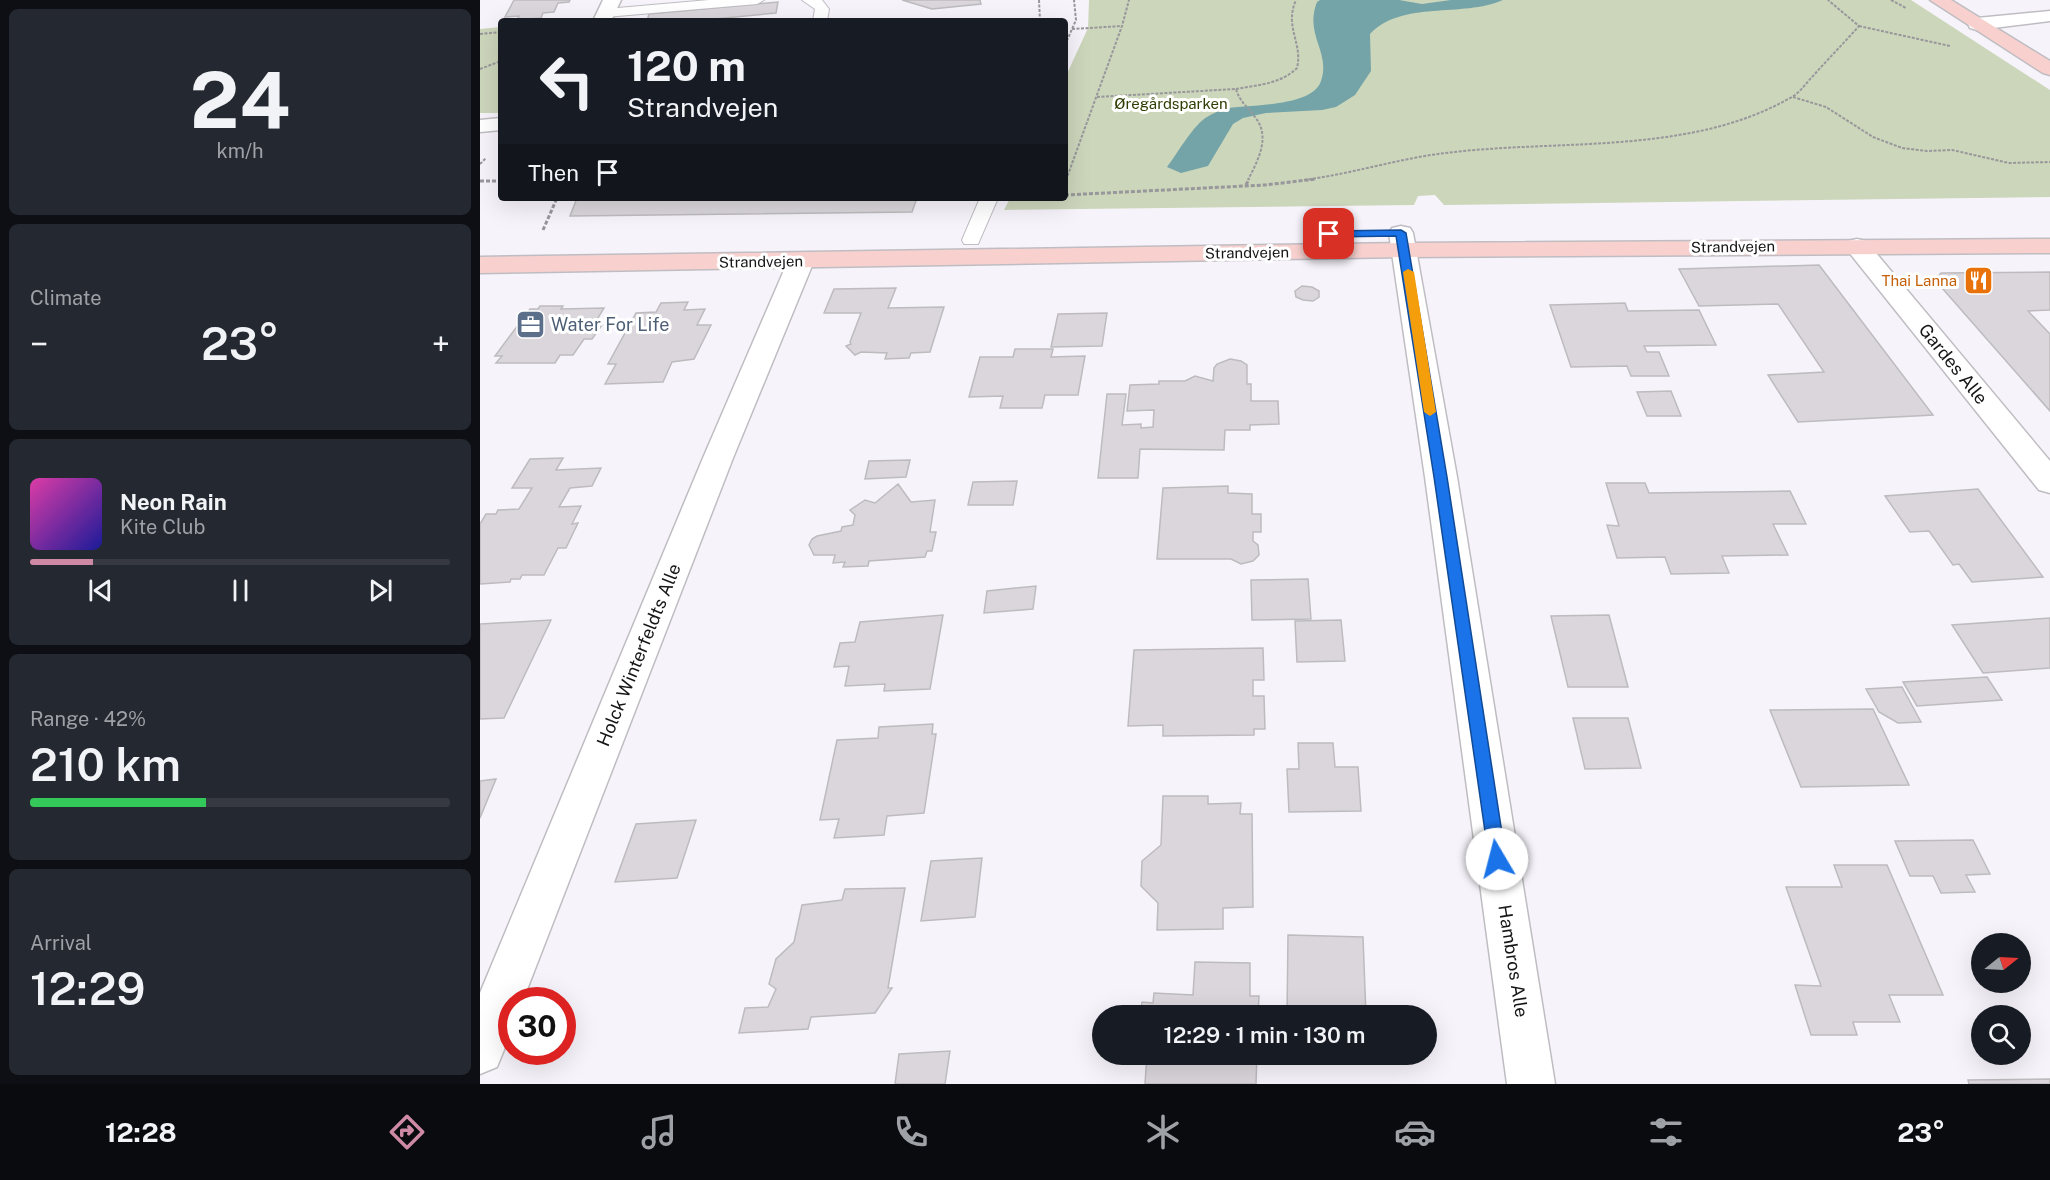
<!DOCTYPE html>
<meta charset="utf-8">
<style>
body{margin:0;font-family:"Public Sans",sans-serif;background:#242831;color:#f1f3f6;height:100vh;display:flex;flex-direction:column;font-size:22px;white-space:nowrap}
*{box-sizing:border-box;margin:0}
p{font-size:20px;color:#9ea1a6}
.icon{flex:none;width:33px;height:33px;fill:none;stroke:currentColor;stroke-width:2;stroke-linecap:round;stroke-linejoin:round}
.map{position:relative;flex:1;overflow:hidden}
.sheet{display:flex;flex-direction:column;gap:9px;padding:9px;background:#0d0f14;width:480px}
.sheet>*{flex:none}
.banner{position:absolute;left:18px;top:18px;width:570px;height:183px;border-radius:6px;box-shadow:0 6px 24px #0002;background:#171b24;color:#f1f3f6;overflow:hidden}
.needle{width:39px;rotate:72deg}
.buttons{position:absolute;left:1491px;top:933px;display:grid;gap:12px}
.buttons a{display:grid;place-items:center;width:60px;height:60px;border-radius:50%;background:#171b24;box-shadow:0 6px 24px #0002;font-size:30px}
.speed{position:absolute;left:18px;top:987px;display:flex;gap:12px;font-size:30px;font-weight:700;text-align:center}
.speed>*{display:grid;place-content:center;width:78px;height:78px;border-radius:50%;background:#171b24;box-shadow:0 6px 24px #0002;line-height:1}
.speed .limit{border:9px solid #d22;background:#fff;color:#111}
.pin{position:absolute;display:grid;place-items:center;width:51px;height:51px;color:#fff;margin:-26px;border-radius:12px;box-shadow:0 3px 9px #0006}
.me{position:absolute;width:66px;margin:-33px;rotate:352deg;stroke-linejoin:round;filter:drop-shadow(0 0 4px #0008)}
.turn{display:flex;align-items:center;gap:21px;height:126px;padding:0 30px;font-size:27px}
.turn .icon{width:78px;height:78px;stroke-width:2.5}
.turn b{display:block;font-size:42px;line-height:51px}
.then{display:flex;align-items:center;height:57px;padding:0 30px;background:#0003;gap:12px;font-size:22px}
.big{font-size:45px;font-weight:600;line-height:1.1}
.sheet .tile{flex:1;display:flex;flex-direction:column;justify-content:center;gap:9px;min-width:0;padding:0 21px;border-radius:9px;background:#242831}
.sheet .dial{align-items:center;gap:0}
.dial b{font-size:78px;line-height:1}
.song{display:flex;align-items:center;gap:18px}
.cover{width:72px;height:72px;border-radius:9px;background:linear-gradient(135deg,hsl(320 70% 55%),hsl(240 70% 35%))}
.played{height:6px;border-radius:3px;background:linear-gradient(90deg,#ce8aa5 15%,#363941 15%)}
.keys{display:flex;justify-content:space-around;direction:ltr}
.heat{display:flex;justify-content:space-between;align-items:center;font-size:33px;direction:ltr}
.charge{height:9px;border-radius:4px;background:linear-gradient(90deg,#34c759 42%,#363941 0)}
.trip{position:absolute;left:612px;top:1005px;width:345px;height:60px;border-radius:30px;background:#171b24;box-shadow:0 6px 24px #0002;font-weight:600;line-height:60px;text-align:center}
.tab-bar{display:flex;height:96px;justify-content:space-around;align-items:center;background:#090b0e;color:#9ea1a6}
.tab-bar .icon{width:42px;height:42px}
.tab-bar .active{color:#ce8aa5}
.tab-bar b{font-size:27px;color:#f1f3f6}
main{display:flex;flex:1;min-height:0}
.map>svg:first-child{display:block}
.green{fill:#ccd6bb}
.water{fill:#74a4a8}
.building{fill:#dad6db;stroke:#bebbbf;stroke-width:1.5}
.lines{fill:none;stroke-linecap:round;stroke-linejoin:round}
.lane-casing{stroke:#bfbdc2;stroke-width:2}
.street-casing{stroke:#bfbdc2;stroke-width:3}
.secondary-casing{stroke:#bfbdc2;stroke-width:3}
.path-far1{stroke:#98979b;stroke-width:2;stroke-dasharray:3 1.5;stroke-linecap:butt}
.path{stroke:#98979b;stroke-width:3;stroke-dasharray:4 2;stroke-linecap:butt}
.lane{fill:#fff;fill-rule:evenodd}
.street{fill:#fff;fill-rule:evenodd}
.secondary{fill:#f8d1cf;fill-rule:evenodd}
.route{fill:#1a73e8;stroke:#114b97;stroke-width:1.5}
.slow{fill:#f59e0b}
.labels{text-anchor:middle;stroke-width:6;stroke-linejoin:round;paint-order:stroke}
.far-park-label{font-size:15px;fill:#2f3d02;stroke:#fff}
.far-street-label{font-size:15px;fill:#161617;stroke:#fff}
.far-food-label{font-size:15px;fill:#c56008;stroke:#fff;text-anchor:end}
.service-label{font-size:18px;fill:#4e5e75;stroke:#fff;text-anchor:start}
.street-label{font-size:18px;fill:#161617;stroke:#fff}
</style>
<main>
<section class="sheet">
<div class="tile dial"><b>24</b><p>km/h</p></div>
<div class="tile"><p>Climate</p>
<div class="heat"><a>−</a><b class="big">23°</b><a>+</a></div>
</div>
<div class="tile">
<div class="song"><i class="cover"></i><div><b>Neon Rain</b><p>Kite Club</p></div></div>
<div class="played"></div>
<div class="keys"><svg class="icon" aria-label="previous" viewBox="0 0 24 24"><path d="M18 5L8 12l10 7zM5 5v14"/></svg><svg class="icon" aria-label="pause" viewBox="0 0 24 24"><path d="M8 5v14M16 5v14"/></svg><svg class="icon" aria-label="next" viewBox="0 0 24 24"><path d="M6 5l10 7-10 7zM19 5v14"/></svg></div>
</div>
<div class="tile"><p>Range · 42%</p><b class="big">210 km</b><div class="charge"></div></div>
<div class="tile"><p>Arrival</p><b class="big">12:29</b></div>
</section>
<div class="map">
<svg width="1570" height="1084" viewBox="0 0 1570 1084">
<rect width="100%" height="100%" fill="#f6f4fa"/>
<!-- green -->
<g class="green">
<polygon points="609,0 1431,0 1570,90 1570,197 964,205 955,195 938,196 934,205 524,210 530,198 585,198 585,78 608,28"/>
<polygon points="21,27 21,113 0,113 0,29"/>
</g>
<!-- water -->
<path class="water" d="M840 0H919L942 4 971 0H1023C982 18 922 0 890 34L891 71 875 95 856 107 842 110 786 113 763 118 753 124 728 166 701 173 687 167C697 154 714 124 727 117 732 114 738 111 743 109 767 104 832 108 841 81 851 52 824 35 837 2Z"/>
<!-- building -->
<g class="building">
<polygon points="34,0 90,0 89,2 78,3 74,12 63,13 61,18 37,20 39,16 25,17"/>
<polygon points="422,0 500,0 501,4 452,9"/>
<polygon points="298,2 296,13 214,21 167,21 169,14"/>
<polygon points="97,198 437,198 432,212 90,216"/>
<polygon points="1339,265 1453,415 1318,422 1288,375 1344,372 1298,304 1219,306 1199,269"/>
<polygon points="1570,272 1570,310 1548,311 1570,334 1570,411 1455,280 1461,273"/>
<polygon points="822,286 832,287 839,291 839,297 833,301 823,300 816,297 815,291"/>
<polygon points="416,288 408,308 464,307 450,352 431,353 429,358 405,359 407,353 381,352 375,355 366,346 371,344 370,342 381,313 344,313 354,289"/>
<polygon points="208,302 204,310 225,309 217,325 231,325 214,359 192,362 183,382 125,384 136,364 128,364 156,313 176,312 181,303"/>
<polygon points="1145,303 1148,311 1219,310 1236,345 1164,346 1167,352 1179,352 1189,376 1151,376 1147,366 1091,367 1070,305"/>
<polygon points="60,306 83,306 81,309 124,308 113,326 122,325 112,339 104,339 93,355 80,355 75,363 16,363 22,356 15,356 50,309 58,309"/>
<polygon points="627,313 622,346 571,347 578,314"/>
<polygon points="535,349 573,349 571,357 605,356 598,395 565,395 562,408 520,408 523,396 489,397 500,357 533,357"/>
<polygon points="750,359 761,361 767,365 767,384 771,384 771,401 798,401 799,424 770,425 770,430 745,430 744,450 660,449 658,478 618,478 627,394 646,394 642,425 661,424 661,428 673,427 674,410 647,411 650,385 679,384 679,381 705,381 715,376 733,381 734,368 737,364"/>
<polygon points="1191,391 1201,416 1167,416 1157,392"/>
<polygon points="83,458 76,470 121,468 112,486 90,488 79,507 101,506 92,524 98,523 86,548 78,548 64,575 42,575 40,579 31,579 30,582 0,584 0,524 6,514 16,514 18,510 39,509 52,488 32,488 50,459"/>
<polygon points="430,460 426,477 385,479 389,461"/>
<polygon points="537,481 533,505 488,505 493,482"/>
<polygon points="1126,483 1165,483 1169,493 1310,491 1326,524 1293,524 1308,555 1242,556 1249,573 1191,574 1185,557 1137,558 1127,525 1139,526"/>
<polygon points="418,484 431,502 455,500 450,532 456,532 452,551 447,551 445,557 389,561 388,566 363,567 365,562 353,563 355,555 334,555 329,545 332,539 337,536 361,531 362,527 373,525 375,515 370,510 385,500 395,503"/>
<polygon points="748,486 748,493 772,494 772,514 781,514 781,532 773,532 773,541 778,545 779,555 773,561 761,564 751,559 677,559 683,488"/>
<polygon points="1498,489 1563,577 1492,582 1479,564 1473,565 1449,531 1430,532 1405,496"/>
<polygon points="828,579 831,619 772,620 771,580"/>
<polygon points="556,586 553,609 504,613 507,591"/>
<polygon points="463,615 450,689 404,691 405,684 365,686 369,666 354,667 360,643 375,642 380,622"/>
<polygon points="1129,615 1148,687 1088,687 1071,616"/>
<polygon points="1570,618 1570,668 1503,673 1472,625"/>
<polygon points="71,620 24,718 0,719 0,624"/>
<polygon points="861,620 865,661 817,662 815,621"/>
<polygon points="783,648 784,680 773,680 773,696 784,696 785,729 774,729 774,735 683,736 683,725 648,726 654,650"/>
<polygon points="1507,677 1522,700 1437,706 1423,682"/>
<polygon points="1422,687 1441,722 1418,723 1399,712 1386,689"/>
<polygon points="1393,709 1429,785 1321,787 1290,710"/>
<polygon points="1093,718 1148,718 1161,768 1105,769"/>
<polygon points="453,724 452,734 456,734 444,813 407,816 404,835 354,838 359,819 340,820 357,740 398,738 399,727"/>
<polygon points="818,743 853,743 855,767 878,767 881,811 809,812 807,769 819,769"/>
<polygon points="16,779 0,818 0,781"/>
<polygon points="683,796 728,796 728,804 761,803 760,814 772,814 773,907 743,908 743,929 677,930 678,903 661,886 662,861 681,845"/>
<polygon points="216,820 197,878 135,882 156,824"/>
<polygon points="1493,840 1510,874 1486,875 1495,892 1461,893 1453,876 1430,876 1415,841"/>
<polygon points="502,858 495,917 441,921 451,861"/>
<polygon points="1354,865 1407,865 1463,995 1409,995 1420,1022 1373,1022 1377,1035 1331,1035 1315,985 1341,986 1306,887 1362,887"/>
<polygon points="425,888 408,988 412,988 395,1013 331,1017 328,1029 259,1033 265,1008 288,1007 296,989 289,984 296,959 314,942 322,905 362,900 365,889"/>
<polygon points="808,935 883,937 886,1016 807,1016"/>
<polygon points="715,962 770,963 770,996 779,996 778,1016 660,1016 662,1002 673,1003 674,993 713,995"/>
<polygon points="470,1051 465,1084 415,1084 419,1054"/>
<polygon points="667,1054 777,1054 776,1084 665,1084"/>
<polygon points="1570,1079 1570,1084 1489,1084 1488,1080"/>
</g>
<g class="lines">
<defs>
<g id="lane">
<polygon points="229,0 284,0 277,4 126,17 119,13 126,9"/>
<polygon points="322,0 342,0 349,9 347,21 333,21 335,9"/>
<polygon points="500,198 518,198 498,244 484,244 482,240"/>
</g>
<g id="street">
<polygon points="123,0 141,0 131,21 113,21"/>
<polygon points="1570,11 1570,21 1497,30 1490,28 1488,24 1490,20 1497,18"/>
<polygon points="21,118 21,130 0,132 0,120"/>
<polygon points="921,226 930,228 933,233 977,477 1075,1084 1027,1084 945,477 909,233 912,228"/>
<polygon points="1377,239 1386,241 1570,461 1570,493 1559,490 1368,251 1365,246 1368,241"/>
<polygon points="321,253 330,256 334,261 253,458 43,1000 32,1000 32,1030 17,1067 0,1074 0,993 223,458 308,261 312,256"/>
</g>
<g id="secondary">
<polygon points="1450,0 1471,0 1570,61 1570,75 1563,73"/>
<polygon points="1570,239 1570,253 925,257 0,273 0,257 925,243"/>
</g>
</defs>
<!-- lane casing -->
<use href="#lane" class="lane-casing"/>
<!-- street casing -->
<use href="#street" class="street-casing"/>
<!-- secondary casing -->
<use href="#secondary" class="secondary-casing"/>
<!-- path-far1 -->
<g class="path-far1">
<polyline points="559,0 560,21"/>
<polyline points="1411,0 1426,8"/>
<polyline points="1379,26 1470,46"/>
<polyline points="592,29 642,26"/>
<polyline points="0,34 21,32"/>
<polyline points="585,45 596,20 594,0"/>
<polyline points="0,69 21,61"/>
<path d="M756 89C777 85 801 84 817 68 823 43 804 27 816 0"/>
<path d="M617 97 756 89C759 101 768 107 775 117 791 137 778 160 768 180"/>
<polyline points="1313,97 1346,107 1393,137 1422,148 1447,151 1472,150 1529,163 1570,162"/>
<polyline points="0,164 6,158"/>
<polyline points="586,180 642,26 649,0"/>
<path d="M824 180C870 174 914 160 958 154 1073 138 1206 157 1310 98 1319 94 1326 83 1333 76 1348 59 1364 43 1379 26L1348 0"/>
</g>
<!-- path -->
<g class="path">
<polyline points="0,181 21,181"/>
<polyline points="585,182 586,179"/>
<polyline points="766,185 769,179"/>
<polyline points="585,195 785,185 836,179"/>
<polyline points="63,230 77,198"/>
</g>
<!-- lane -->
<use href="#lane" class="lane"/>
<!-- street -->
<use href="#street" class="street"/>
<!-- secondary -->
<use href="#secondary" class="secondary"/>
</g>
<!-- route -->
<polygon class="route" points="921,230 926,233 967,477 1026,859 1023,865 1017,867 1011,865 1009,859 954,477 916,236 849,237 844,234 849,231"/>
<!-- slow -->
<polygon class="slow" points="928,269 934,272 956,412 950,416 944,412 923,272"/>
<!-- icons -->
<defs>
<symbol id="restaurant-square" viewBox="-11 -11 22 22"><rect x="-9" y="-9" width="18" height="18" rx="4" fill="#e8710a" stroke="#fff"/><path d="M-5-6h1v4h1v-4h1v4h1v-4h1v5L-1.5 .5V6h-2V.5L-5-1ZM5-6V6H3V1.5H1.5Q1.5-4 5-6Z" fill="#fff"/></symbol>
<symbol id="office-square" viewBox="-11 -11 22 22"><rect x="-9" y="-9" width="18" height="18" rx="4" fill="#5c6f8a" stroke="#fff"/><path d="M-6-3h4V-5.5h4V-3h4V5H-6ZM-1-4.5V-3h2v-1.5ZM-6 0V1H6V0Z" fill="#fff"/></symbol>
</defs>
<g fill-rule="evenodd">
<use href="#restaurant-square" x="1482" y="264" width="33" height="33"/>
<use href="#office-square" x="34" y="308" width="33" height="33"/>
</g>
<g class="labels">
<!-- far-park labels -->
<g class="far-park-label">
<text x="691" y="109">Øregårdsparken</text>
</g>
<!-- far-street labels -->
<g class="far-street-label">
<text transform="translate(1253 247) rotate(-1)" y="5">Strandvejen</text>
<text transform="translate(767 253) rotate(-1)" y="5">Strandvejen</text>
<text transform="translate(281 262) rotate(-1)" y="5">Strandvejen</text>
</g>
<!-- far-food labels -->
<g class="far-food-label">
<text x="1477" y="286">Thai Lanna</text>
</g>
<!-- service labels -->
<g class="service-label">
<text x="71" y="331">Water For Life</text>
</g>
<!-- street labels -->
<g class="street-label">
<text transform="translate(1473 364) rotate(51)" y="6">Gardes Alle</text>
<text transform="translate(159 655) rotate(-68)" y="6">Holck Winterfeldts Alle</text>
<text transform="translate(1033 961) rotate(81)" y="6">Hambros Alle</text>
</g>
</g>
</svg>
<div class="buttons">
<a><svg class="needle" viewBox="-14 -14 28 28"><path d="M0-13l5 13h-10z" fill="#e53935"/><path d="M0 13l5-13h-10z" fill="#9ea1a6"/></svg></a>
<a><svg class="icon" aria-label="search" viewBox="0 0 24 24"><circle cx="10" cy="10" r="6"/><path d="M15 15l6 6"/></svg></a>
</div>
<div class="speed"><div class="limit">30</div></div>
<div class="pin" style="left:849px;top:234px;background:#d93025"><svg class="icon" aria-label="arrive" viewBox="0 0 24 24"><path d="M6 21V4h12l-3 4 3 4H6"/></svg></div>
<svg class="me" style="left:1017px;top:859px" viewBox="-20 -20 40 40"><circle r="19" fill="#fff"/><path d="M0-13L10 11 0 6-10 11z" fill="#1a73e8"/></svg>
<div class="trip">12:29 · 1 min · 130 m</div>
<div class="banner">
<div class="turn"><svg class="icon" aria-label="left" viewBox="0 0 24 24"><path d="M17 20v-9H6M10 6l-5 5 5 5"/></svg><div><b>120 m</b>Strandvejen</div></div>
<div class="then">Then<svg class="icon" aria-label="arrive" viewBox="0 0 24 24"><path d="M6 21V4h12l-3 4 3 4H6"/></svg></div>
</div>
</div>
</main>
<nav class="tab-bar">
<b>12:28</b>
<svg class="icon active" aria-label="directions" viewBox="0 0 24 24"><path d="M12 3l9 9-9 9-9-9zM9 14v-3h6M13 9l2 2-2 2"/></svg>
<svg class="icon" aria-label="music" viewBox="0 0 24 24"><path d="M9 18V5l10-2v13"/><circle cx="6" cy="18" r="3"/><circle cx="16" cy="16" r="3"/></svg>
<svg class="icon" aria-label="phone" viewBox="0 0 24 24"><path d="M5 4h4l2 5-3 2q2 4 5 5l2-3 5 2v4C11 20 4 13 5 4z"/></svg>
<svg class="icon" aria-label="climate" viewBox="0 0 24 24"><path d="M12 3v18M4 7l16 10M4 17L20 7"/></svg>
<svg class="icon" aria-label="car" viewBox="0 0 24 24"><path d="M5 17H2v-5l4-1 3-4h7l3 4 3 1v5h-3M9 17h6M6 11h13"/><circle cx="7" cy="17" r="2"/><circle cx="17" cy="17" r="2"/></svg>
<svg class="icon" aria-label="filters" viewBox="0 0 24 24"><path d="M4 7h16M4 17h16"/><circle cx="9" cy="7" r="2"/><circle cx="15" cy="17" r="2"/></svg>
<b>23°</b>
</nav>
